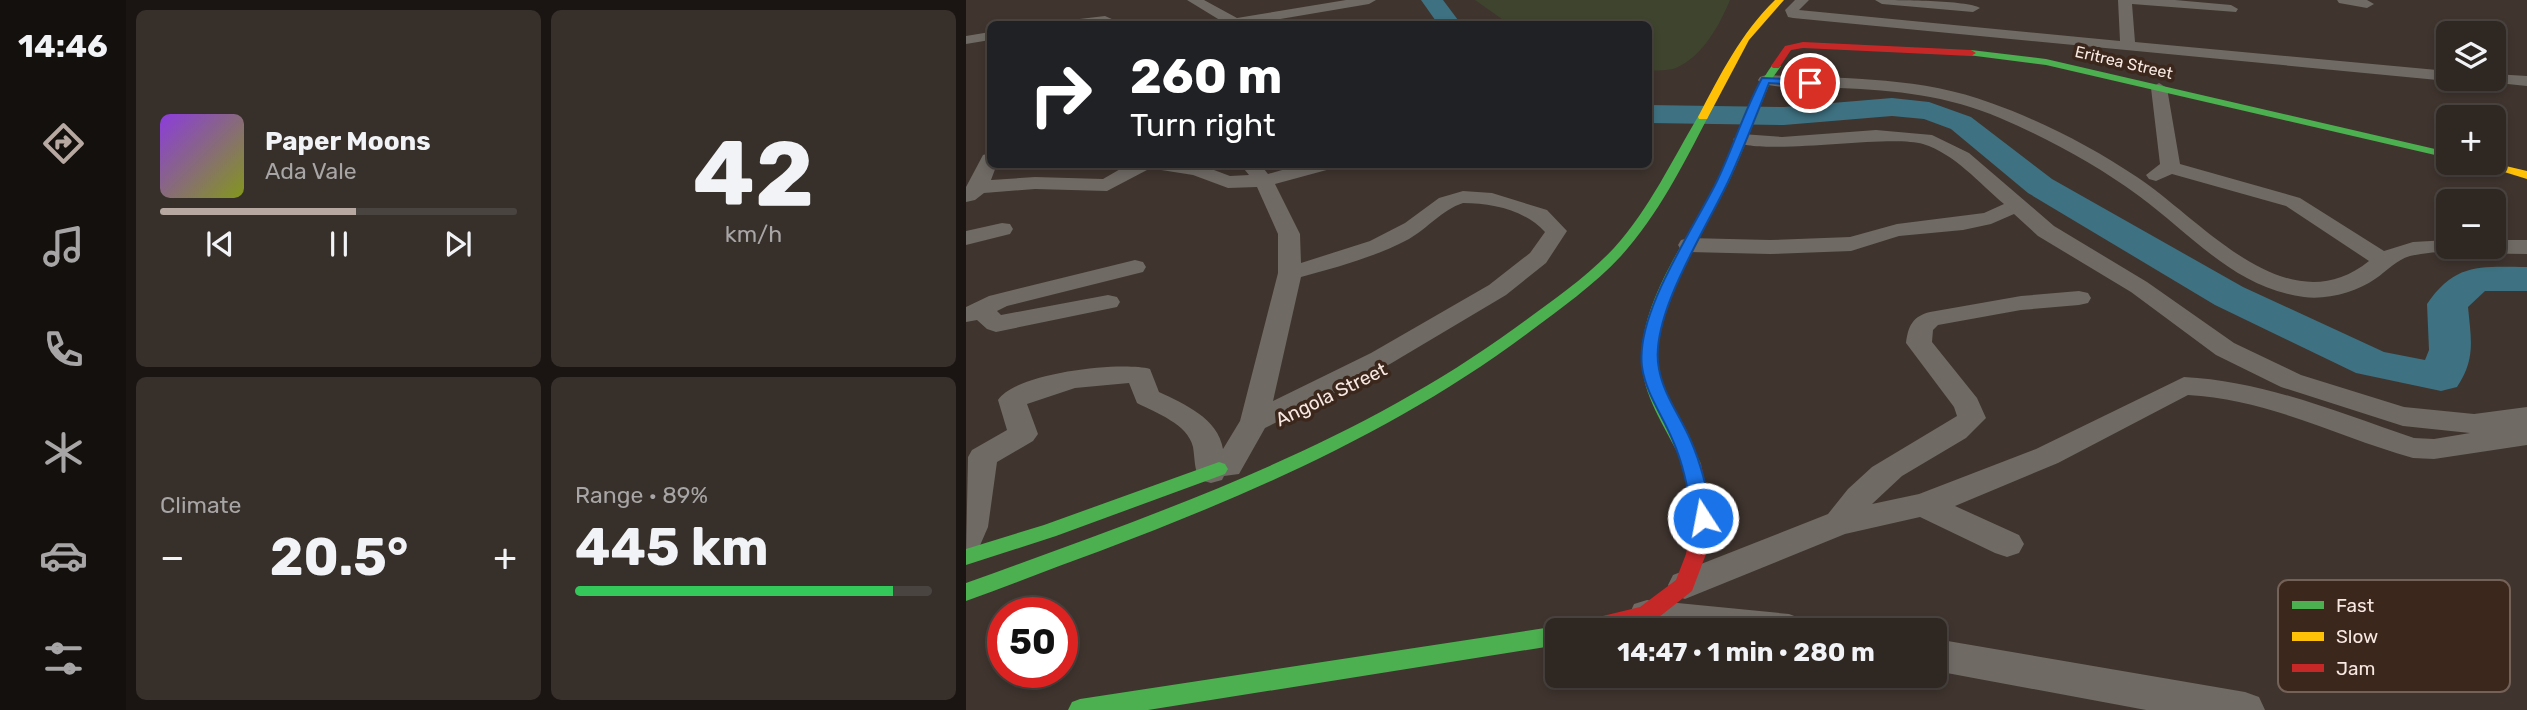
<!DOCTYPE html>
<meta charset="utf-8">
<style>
body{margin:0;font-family:Rubik,sans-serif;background:#372f2a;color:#f1f3f6;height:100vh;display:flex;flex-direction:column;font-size:26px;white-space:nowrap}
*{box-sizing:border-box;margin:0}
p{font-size:23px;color:#a7a5a5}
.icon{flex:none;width:38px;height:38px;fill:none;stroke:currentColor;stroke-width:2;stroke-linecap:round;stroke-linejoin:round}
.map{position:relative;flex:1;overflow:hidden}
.details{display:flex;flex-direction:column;gap:10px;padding:10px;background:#1a1513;width:840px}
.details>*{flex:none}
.hud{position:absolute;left:21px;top:21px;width:665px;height:147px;border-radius:10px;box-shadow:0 4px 10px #0003,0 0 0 2px #4a4440;background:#202124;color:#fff;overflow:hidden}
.tools{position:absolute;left:1470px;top:21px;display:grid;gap:14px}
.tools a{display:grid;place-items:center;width:70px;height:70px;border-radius:10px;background:#2f2722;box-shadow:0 4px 10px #0003,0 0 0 2px #4a4440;font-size:35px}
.speed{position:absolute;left:21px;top:597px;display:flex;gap:14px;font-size:35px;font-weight:700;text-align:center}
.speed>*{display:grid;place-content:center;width:91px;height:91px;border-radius:50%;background:#2f2722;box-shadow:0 4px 10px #0003,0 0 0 2px #4a4440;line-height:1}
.speed .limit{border:10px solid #d22;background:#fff;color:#111}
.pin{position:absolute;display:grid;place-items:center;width:60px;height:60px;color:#fff;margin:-30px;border:4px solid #fff;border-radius:50%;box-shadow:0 2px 7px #0007}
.me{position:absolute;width:77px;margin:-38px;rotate:349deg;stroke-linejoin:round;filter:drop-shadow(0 0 5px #0008)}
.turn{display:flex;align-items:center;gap:24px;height:147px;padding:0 28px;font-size:32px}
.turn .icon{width:91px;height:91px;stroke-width:2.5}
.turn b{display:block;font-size:49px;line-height:60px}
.big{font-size:52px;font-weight:700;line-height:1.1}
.details .card{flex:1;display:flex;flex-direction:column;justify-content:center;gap:10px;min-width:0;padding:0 24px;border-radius:10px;background:#372f2a}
.details .dial{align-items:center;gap:0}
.dial b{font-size:91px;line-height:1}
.song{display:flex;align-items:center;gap:21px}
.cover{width:84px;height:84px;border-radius:10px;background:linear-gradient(135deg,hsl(270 70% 55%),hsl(70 70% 35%))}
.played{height:7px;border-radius:4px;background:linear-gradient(90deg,#b7a9a2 55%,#4a4440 55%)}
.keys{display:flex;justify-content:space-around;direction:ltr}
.heat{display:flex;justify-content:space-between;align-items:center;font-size:38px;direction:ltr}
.charge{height:10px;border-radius:5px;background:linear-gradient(90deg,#34c759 89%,#4a4440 0)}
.details .tiles{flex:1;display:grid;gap:10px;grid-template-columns:repeat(2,1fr)}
.trip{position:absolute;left:579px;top:618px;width:402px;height:70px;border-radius:10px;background:#2f2722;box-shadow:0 4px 10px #0003,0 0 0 2px #4a4440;font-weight:700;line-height:70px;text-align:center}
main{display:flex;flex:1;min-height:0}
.tabs{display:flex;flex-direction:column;width:126px;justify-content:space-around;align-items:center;background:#13100e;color:#a7a5a5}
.tabs .icon{width:49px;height:49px}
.tabs .on{color:#b7a9a2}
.tabs b{font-size:32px;color:#f1f3f6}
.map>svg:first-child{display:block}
.green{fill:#3e442e}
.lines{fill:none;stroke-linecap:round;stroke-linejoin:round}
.river{fill:#3e7181;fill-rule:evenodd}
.street{fill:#6f6a64;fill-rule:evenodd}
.fast{fill:#4caf50;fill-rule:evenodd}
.slow{fill:#ffc107;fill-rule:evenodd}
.jam{fill:#c62828;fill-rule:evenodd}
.route{fill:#1a73e8;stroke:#114b97;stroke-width:2}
.labels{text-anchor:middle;stroke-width:7;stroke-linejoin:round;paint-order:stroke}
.far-street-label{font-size:16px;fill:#f7e8e1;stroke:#3c271c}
.street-label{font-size:19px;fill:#f7e8e1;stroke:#3c271c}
.key{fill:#3c271c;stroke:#746157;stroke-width:2}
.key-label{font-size:19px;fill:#f7e8e1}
</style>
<main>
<nav class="tabs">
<b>14:46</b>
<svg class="icon on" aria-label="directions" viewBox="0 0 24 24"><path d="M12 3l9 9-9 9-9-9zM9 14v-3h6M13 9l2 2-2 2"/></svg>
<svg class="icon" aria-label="music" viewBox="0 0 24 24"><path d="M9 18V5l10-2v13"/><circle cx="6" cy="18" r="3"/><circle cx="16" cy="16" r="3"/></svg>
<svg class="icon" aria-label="phone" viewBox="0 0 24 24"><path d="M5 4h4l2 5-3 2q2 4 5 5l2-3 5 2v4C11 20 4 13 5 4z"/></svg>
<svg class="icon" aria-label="climate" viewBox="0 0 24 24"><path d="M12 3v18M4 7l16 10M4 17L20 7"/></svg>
<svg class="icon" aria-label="car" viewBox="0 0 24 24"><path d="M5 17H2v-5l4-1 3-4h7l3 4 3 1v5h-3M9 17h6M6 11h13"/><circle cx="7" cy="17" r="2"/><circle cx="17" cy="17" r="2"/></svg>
<svg class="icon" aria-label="filters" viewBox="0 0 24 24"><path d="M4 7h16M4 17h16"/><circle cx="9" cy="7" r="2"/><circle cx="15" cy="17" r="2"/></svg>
</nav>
<section class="details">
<div class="tiles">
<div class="card">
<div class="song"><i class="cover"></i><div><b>Paper Moons</b><p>Ada Vale</p></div></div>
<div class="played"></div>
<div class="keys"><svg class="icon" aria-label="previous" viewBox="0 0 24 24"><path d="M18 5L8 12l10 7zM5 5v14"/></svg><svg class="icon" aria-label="pause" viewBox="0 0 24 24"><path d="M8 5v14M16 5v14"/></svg><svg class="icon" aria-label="next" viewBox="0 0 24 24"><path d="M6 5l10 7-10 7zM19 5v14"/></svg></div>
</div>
<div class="card dial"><b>42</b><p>km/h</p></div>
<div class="card"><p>Climate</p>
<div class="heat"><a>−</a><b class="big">20.5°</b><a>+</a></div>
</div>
<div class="card"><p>Range · 89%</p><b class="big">445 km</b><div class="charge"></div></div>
</div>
</section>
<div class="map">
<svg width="1561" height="710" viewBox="0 0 1561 710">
<rect width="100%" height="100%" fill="#3f342e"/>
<!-- green -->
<path class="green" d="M509 0H764C753 26 737 56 710 68 702 71 691 70 683 71L682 24H543Z"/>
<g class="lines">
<!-- river -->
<g class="river">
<polygon points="455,0 477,0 495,24 472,24"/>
<path d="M926 98 963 102 1005 117 1086 179 1277 287 1418 352 1459 360 1463 350 1461 304C1490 262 1515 267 1561 267V291H1519L1502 307C1505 339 1510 359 1491 387L1475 391 1390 373 1249 305 1062 193 985 129 958 119 926 116 818 125 682 123V105L818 107Z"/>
</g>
<!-- street -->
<g class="street">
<polygon points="221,0 238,0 271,18 380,0 410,0 403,4 284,24 256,24 257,22"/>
<polygon points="829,0 843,0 833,10 1154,41 1152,0 1209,0 1265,5 1272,9 1270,12 1166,4 1169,42 1482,71 1482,79 1488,79 1482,81 827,18 822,17 819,10"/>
<path d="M909 0C930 0 1001 0 1014 8L1007 12 916 4Z"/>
<polygon points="1371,0 1401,0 1408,4 1401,8 1373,3"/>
<polygon points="139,16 157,24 98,24 105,20"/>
<polygon points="472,19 477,20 478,24 451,24 458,20"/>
<polygon points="24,32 24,40 0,44 0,36"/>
<polygon points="1528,74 1561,76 1561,86 1522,82 1520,79 1528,79"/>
<path d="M800 75C875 79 953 76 1025 103 1076 121 1126 147 1171 177 1236 220 1321 327 1403 261L1320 206 1206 174 1190 181 1183 179 1180 175 1194 164 1185 88 1193 83 1201 88 1214 164 1334 198 1418 251 1447 242 1482 240V247H1528V240H1561V254C1523 254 1481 247 1444 256 1430 260 1421 271 1409 279 1391 292 1361 300 1338 297 1269 288 1226 235 1173 196 1131 165 1083 139 1034 118 983 96 929 90 874 88 848 87 819 90 794 83L792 80 794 77Z"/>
<path d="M910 130 966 135 1003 153 1088 226 1181 282 1268 343 1335 375 1438 407 1508 414 1561 407V445L1468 459 1447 458C1372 437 1302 399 1222 395L1092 463 989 506 1053 535 1058 544 1053 553 1041 557 1029 553 954 517 879 534 719 599 707 595 702 585 707 575 862 514 882 489 906 467 991 416 988 407 940 343C942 326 947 316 964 312L1055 296 1113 291 1122 293 1125 298 1122 303 1113 305 1055 310 972 325 967 330 966 342 1011 398 1020 418 1000 438 936 476 906 504 953 494 1070 449 1218 377C1299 381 1373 413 1448 438L1468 439 1504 433 1437 426 1315 387 1250 355 1165 292 1072 236 1048 214 1025 224 997 230 933 236 885 251 804 254 723 252 715 250 712 245 715 240 723 238 804 240 884 237 931 224 1018 213 1038 204C1013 183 989 154 957 144 921 133 784 159 767 139L776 134 816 137Z"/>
<path d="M24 153V164H31L25 180 69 177 137 179 163 164H232L264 176 283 175 274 164H294L302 174 337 164H370L368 168 309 184 334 234 335 263 404 241 439 223 473 198 497 191 526 193 581 210 601 231 580 263 540 295 424 364 299 428 273 474 258 476 256 480 245 483 234 480C228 469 229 459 227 447 222 424 190 413 171 403L163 383 109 388 61 404 72 434 67 441 31 462 22 527 12 550 0 554 2 457 6 450 41 430 32 400C49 373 154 361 184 369L193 392C218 404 252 418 257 449L274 421 312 273V234L291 187 262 188 227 175 189 169 181 170 141 191 69 189 18 193 9 200 0 202V187L17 155ZM497 203C526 203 559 210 579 232L564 253 523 285 405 353 307 401 335 277C372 267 409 257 443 239 462 228 476 210 497 203Z"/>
<polygon points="36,223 44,224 47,229 44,234 0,245 0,231"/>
<polygon points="169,260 177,262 180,267 177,272 41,306 31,311 35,315 142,295 151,297 154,302 151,307 30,332 21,329 11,320 0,322 0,307 23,296"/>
<polygon points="681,600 823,614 836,619 841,630 681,630 668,626 663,615 668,604"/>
<polygon points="970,639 1279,692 1293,697 1299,710 1180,710 970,671"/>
</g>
<!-- fast -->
<g class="fast">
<polygon points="1005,50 1080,59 1482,152 1482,158 1080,65 1002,55 1000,53"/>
<path d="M807 64 815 66 805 80C791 113 779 147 764 179 738 234 685 303 692 367 696 402 721 433 735 464L732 469H720L717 464C703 433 679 401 676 366 671 302 725 235 752 180 770 142 782 98 807 64Z"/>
<path d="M733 115 742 117C717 165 692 215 655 256 628 285 594 309 562 333 432 430 285 494 134 551 89 567 45 585 0 601V583C190 514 384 448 549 328 583 303 619 279 648 248 684 208 706 160 733 115Z"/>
<polygon points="253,462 259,464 262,469 259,474 90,536 0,565 0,549 78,525"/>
<polygon points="592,626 601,630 592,630 592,645 182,710 102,710 106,702 114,699"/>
</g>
<!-- slow -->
<g class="slow">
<path d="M809 0H818L783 40 741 119H733L732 117C754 75 775 33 809 0Z"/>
<polygon points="1509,163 1527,163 1561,171 1561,179"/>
</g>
<!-- jam -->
<g class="jam">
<polygon points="837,42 1005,50 1010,53 1005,56 837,48 825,50 813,68 807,68 805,66 819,46"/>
<path d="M726 458 732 459 735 464 747 518 740 554 726 591 688 621C660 631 634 630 605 630L608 623 616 621 674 607 710 580 720 554 727 518 717 464 720 459Z"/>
</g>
</g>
<!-- route -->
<path class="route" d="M796 78 844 80 849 83 844 86 803 83C790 116 777 150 762 182 740 229 682 318 693 369 698 396 715 417 725 441 736 466 741 491 747 518L744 523 737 525 730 523 727 518C722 491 718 466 707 441 697 416 680 394 676 367 669 313 727 230 751 181 767 148 778 111 796 78Z"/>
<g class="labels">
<!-- far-street labels -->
<g class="far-street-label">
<text transform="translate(1158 62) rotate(13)" y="6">Eritrea Street</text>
</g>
<!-- street labels -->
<g class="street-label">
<text transform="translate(365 394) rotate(-26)" y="7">Angola Street</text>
</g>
</g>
<!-- legend -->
<rect x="1312" y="580" width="232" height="112" rx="10" class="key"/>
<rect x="1326" y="601" width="32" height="8" fill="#4caf50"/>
<rect x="1326" y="632" width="32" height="9" fill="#ffc107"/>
<rect x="1326" y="664" width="32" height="8" fill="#c62828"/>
<g class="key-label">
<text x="1370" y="612">Fast</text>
<text x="1370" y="643">Slow</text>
<text x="1370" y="675">Jam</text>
</g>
</svg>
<div class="tools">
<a><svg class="icon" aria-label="layers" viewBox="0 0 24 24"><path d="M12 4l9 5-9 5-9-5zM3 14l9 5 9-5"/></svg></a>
<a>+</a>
<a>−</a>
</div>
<div class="speed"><div class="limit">50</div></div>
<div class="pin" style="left:844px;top:83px;background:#d93025"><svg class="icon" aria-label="arrive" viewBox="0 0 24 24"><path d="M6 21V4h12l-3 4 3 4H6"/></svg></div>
<svg class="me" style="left:737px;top:518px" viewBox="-20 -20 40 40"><circle r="17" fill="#1a73e8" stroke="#fff" stroke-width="3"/><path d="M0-11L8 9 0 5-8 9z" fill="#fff"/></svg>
<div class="trip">14:47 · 1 min · 280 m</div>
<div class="hud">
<div class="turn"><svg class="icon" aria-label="right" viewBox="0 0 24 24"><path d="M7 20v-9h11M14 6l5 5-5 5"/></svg><div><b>260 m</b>Turn right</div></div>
</div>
</div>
</main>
